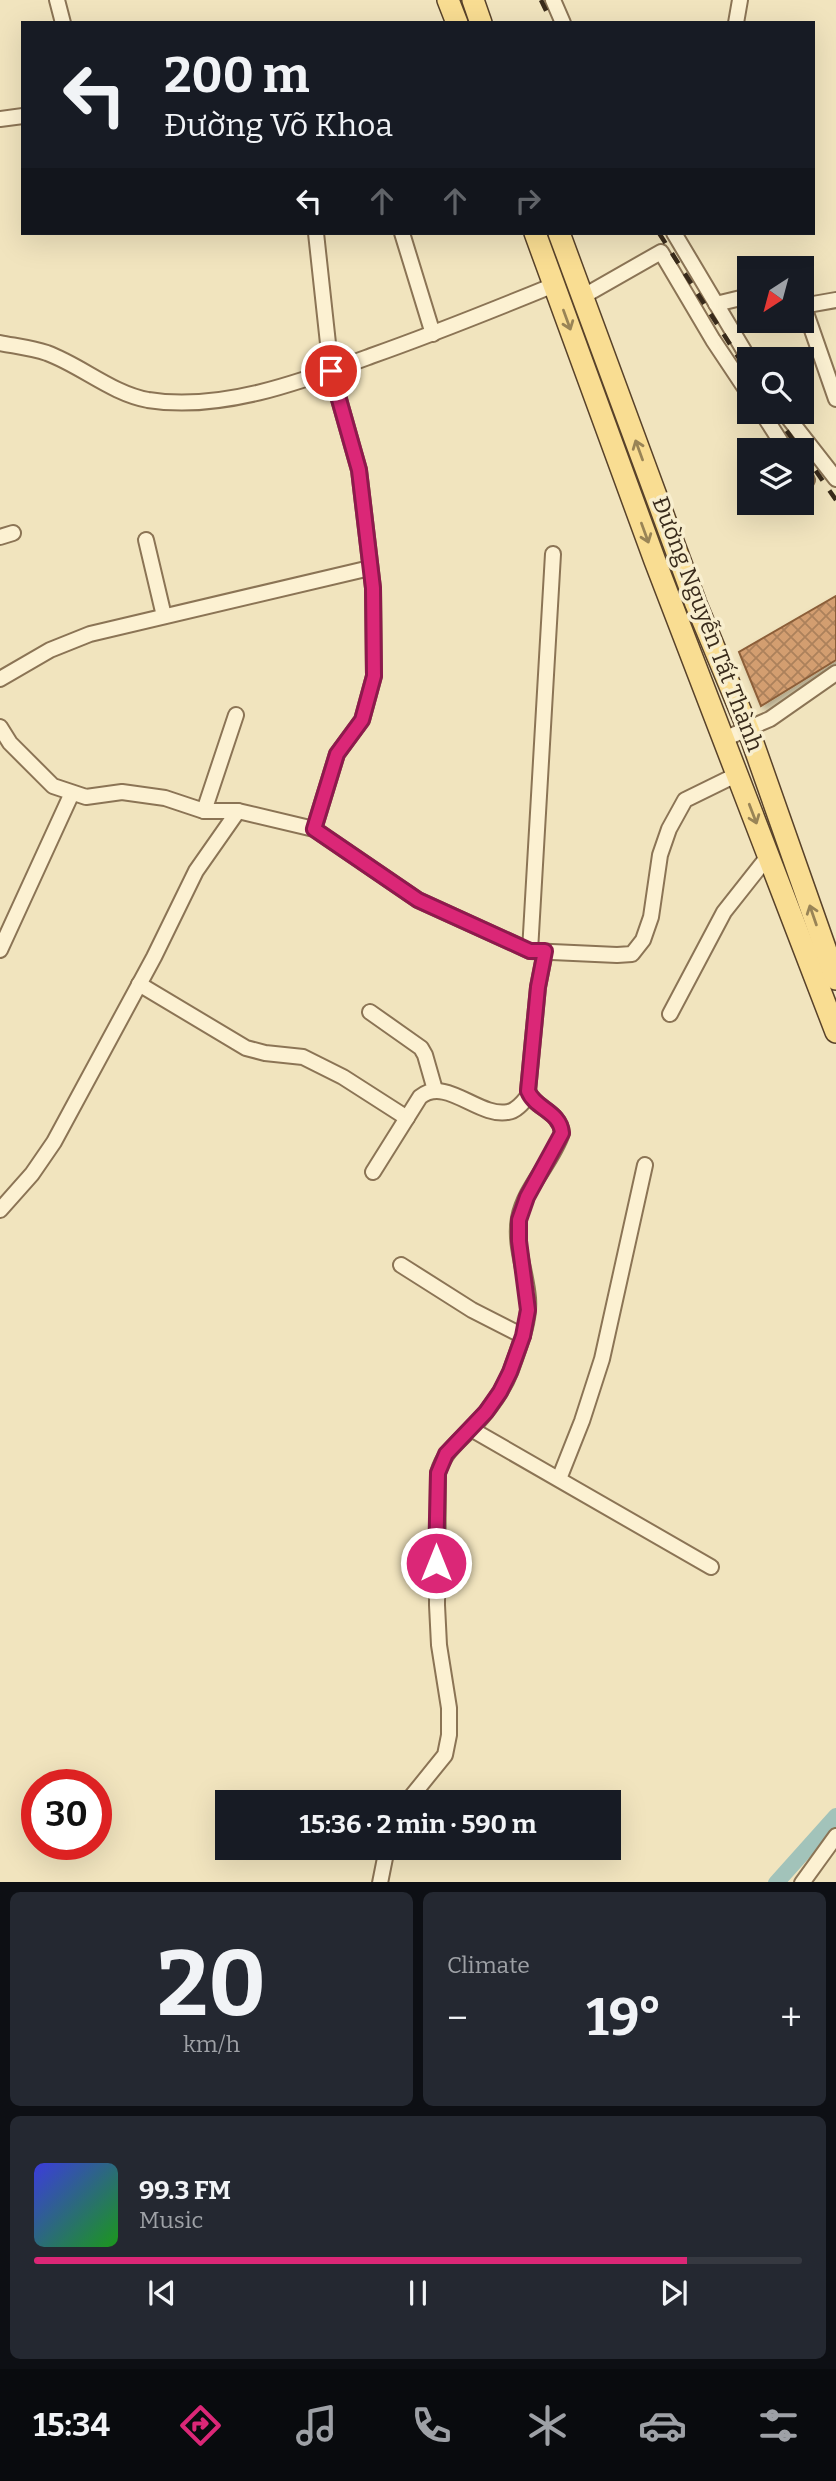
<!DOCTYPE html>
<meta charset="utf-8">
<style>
body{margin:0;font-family:Bitter,serif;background:#242831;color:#f1f3f6;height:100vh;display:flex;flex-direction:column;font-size:26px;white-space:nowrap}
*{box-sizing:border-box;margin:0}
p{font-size:23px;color:#9ea1a6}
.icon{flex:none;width:38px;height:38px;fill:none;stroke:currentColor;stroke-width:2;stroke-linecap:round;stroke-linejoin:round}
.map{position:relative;height:1882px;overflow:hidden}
.details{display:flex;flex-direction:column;gap:10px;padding:10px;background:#0d0f14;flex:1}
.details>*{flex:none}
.guide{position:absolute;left:21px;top:21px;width:794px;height:214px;border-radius:0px;box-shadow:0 7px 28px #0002;background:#171b24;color:#f1f3f6;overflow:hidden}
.needle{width:46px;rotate:216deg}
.fabs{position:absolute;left:737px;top:256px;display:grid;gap:14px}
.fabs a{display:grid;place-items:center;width:77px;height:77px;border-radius:0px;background:#171b24;box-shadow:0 7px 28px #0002;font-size:35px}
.speed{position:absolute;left:21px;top:1769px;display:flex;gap:14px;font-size:35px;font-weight:700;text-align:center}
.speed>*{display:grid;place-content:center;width:91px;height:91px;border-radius:50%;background:#171b24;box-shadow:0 7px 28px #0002;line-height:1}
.speed .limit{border:10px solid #d22;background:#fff;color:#111}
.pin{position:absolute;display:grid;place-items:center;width:60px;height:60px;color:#fff;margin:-30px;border:4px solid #fff;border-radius:50%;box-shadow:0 2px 7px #0007}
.me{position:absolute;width:77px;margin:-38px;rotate:0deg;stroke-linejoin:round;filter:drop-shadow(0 0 5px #0008)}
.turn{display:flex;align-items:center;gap:24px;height:147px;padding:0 28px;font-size:32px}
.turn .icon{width:91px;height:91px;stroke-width:2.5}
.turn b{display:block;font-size:49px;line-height:60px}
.lanes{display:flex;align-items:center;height:66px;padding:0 28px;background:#0003;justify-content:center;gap:35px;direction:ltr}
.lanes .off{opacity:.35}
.big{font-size:52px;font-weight:700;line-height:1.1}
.details .widget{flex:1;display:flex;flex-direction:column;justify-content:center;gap:10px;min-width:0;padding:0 24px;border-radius:10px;background:#242831}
.details .dial{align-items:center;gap:0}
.dial b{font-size:91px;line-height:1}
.song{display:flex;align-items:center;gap:21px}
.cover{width:84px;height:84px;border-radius:10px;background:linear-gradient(135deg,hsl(240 70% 55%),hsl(120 70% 35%))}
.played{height:7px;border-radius:4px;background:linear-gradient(90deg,#db2777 85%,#363941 85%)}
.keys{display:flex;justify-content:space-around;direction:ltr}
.heat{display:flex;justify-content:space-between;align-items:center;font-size:38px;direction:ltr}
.details .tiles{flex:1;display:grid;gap:10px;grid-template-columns:1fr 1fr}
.widget:last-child{grid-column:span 2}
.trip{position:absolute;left:215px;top:1790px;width:406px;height:70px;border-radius:0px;background:#171b24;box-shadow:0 7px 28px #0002;font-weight:700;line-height:70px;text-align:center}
.tab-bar{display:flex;height:112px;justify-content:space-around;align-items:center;background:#090b0e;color:#9ea1a6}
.tab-bar .icon{width:49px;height:49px}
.tab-bar .current{color:#db2777}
.tab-bar b{font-size:32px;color:#f1f3f6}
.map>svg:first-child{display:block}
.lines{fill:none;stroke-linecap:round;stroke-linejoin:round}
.canal{stroke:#a2c3ba;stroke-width:16}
.building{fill:url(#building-cross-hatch);stroke:#8c5e39;stroke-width:2;filter:url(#shadow)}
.street-casing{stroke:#8b7455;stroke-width:18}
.primary-casing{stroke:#58422a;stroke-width:24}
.street{stroke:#fcf1d2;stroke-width:14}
.primary{stroke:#f9dd92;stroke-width:21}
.rail{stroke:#392b1b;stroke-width:4.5;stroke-dasharray:12 12;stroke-linecap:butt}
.oneway{stroke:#998456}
.route-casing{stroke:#8e194d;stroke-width:18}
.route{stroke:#db2777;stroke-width:12}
.labels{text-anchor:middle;stroke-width:7;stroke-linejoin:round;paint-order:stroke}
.street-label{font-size:23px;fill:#392b1b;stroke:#f8eece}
</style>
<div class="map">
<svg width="836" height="1883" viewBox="0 0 836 1883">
<defs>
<pattern id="building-cross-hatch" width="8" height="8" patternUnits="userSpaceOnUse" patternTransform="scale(1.75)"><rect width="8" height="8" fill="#d39e70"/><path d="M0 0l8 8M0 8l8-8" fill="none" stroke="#ac815b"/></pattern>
<filter id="shadow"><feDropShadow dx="4" dy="4" stdDeviation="3.5" flood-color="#0004"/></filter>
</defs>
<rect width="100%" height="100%" fill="#f1e4be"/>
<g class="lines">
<!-- canal -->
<polyline class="canal" points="776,1883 836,1816"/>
</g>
<!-- building -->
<polygon class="building" points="836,596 836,660 761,706 739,652"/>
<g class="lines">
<defs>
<g id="street">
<polyline points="57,0 63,23"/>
<polyline points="553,0 563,23"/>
<polyline points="736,23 740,0"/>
<polyline points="0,119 23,116"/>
<polyline points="402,233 433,334"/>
<polyline points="674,233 749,359"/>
<polyline points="582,297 661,252 713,340 749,394"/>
<polyline points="716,304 749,296"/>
<polyline points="802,306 836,300"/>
<polyline points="804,307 836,399"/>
<path d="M0 343C15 346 32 348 47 353 82 366 111 393 148 400 221 412 303 381 371 356 433 334 493 310 554 285"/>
<polyline points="761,411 786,450"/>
<polyline points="783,411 836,479"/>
<polyline points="802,472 807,480"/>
<polyline points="0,537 13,533"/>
<polyline points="146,540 164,616"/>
<polyline points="0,679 50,650 90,634 370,568"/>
<polyline points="0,727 10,743 53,786 86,797 122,792 165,798 204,811 238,811 314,829 418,900 530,951 617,955 632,954 643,940 651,917 660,855 669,829 685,800 738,774"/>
<polyline points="724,739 770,719 836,673"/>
<polyline points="204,811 236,715"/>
<polyline points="314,829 337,754 362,720 374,676 373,588 359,470 331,371 316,233"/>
<polyline points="0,950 72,793"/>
<polyline points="530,951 553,554"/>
<polyline points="139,984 246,1048 265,1053 303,1057 343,1077 407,1118"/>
<polyline points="370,1012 421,1048 425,1055 435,1090"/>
<polyline points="670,1014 724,912 769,855"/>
<path d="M373 1172 420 1097C446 1076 479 1118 508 1112 517 1111 524 1101 529 1095"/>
<polyline points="0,1210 32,1174 54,1142 154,957 196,871 238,811"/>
<polyline points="401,1265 472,1310 523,1336"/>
<polyline points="471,1429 711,1567"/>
<polyline points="559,1479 582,1421 602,1359 645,1165"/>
<path d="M407 1802 445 1755 449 1735V1708L439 1645 437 1605 438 1473C444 1452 458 1442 473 1427 488 1411 503 1391 511 1370 519 1347 530 1322 528 1298 526 1272 514 1244 519 1218 525 1187 552 1163 562 1133 560 1111 535 1109 528 1091L538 987 545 952"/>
<polyline points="380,1883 387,1848"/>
<polyline points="802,1883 836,1836"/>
</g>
<g id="primary">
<polyline points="448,0 457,23"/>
<polyline points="473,0 481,23"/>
<polyline points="535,233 655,561 836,1032"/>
<polyline points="559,233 696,604 748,729 836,979"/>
</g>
</defs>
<!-- street casing -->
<use href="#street" class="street-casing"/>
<!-- primary casing -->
<use href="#primary" class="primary-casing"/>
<!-- street -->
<use href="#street" class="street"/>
<!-- primary -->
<use href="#primary" class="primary"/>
<!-- rail -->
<g class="rail">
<polyline points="541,0 552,23"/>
<polyline points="659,233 749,374"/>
<polyline points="773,411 800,450"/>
<polyline points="802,451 836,500"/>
</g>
</g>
<!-- one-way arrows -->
<defs><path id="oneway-shaft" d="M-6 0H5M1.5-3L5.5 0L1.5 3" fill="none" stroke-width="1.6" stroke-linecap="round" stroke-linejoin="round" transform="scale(1.75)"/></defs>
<g class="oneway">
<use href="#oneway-shaft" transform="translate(567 320) rotate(70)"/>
<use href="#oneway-shaft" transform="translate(639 450) rotate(-110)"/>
<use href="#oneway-shaft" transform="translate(645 533) rotate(70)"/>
<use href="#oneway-shaft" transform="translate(753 814) rotate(69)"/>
<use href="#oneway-shaft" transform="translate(813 915) rotate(-109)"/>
</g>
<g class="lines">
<defs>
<path id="route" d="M331 371 359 470 373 588 374 676 362 720 337 754 314 829 418 900 530 951H545L538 987 528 1091C535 1109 560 1111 562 1133L527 1197 519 1220V1241L528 1310 523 1336 510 1372 500 1392 486 1412 446 1454 438 1473 436 1563"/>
</defs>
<!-- route casing -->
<use href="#route" class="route-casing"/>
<!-- route -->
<use href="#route" class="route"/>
</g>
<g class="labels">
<!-- street labels -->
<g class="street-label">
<text transform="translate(708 624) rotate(69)" y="8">Đường Nguyễn Tất Thành</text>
</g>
</g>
</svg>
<div class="fabs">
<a><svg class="needle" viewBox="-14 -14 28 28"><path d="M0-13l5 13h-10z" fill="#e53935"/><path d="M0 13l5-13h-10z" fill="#9ea1a6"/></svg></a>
<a><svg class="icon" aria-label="search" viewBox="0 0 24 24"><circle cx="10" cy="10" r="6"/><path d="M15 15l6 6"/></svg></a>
<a><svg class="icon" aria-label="layers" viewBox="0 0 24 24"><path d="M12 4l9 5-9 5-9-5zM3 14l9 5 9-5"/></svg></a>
</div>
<div class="speed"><div class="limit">30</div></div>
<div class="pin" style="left:331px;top:371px;background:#d93025"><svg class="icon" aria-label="arrive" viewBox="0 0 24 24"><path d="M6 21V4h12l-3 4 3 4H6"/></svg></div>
<svg class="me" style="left:436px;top:1563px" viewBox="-20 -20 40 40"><circle r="17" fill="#db2777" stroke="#fff" stroke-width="3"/><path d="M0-11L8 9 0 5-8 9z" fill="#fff"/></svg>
<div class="trip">15:36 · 2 min · 590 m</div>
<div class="guide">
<div class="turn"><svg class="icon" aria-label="left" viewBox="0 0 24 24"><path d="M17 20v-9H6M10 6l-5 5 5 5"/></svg><div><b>200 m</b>Đường Võ Khoa</div></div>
<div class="lanes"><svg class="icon" aria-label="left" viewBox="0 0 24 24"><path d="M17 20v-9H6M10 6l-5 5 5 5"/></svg><svg class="icon off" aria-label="ahead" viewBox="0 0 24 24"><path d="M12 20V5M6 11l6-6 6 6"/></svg><svg class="icon off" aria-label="ahead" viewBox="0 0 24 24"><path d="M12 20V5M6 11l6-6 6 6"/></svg><svg class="icon off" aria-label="right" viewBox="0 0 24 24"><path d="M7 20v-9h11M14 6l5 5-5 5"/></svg></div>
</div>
</div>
<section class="details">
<div class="tiles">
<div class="widget dial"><b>20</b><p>km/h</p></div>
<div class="widget"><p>Climate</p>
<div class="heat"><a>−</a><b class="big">19°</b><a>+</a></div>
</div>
<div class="widget">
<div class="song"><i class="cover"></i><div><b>99.3 FM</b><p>Music</p></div></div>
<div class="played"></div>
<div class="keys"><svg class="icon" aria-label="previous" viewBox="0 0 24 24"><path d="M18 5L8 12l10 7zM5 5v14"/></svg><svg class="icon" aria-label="pause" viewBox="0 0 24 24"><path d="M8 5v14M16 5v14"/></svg><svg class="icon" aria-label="next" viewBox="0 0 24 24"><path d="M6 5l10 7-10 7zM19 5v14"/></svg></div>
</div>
</div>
</section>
<nav class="tab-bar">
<b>15:34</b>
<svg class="icon current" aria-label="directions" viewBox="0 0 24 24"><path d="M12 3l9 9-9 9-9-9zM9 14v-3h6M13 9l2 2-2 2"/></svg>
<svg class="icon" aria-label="music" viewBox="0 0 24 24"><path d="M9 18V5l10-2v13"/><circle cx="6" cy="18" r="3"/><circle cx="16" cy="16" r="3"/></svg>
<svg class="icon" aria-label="phone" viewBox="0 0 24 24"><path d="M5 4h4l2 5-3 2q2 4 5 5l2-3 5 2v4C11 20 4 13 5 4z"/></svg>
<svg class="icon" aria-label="climate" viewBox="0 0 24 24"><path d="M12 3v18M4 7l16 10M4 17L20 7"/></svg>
<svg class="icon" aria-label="car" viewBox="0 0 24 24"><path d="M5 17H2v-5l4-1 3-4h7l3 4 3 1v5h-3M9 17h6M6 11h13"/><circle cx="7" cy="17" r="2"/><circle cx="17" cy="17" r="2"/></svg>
<svg class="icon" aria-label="filters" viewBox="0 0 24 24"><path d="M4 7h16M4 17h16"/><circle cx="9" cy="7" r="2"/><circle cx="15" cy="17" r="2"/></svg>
</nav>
